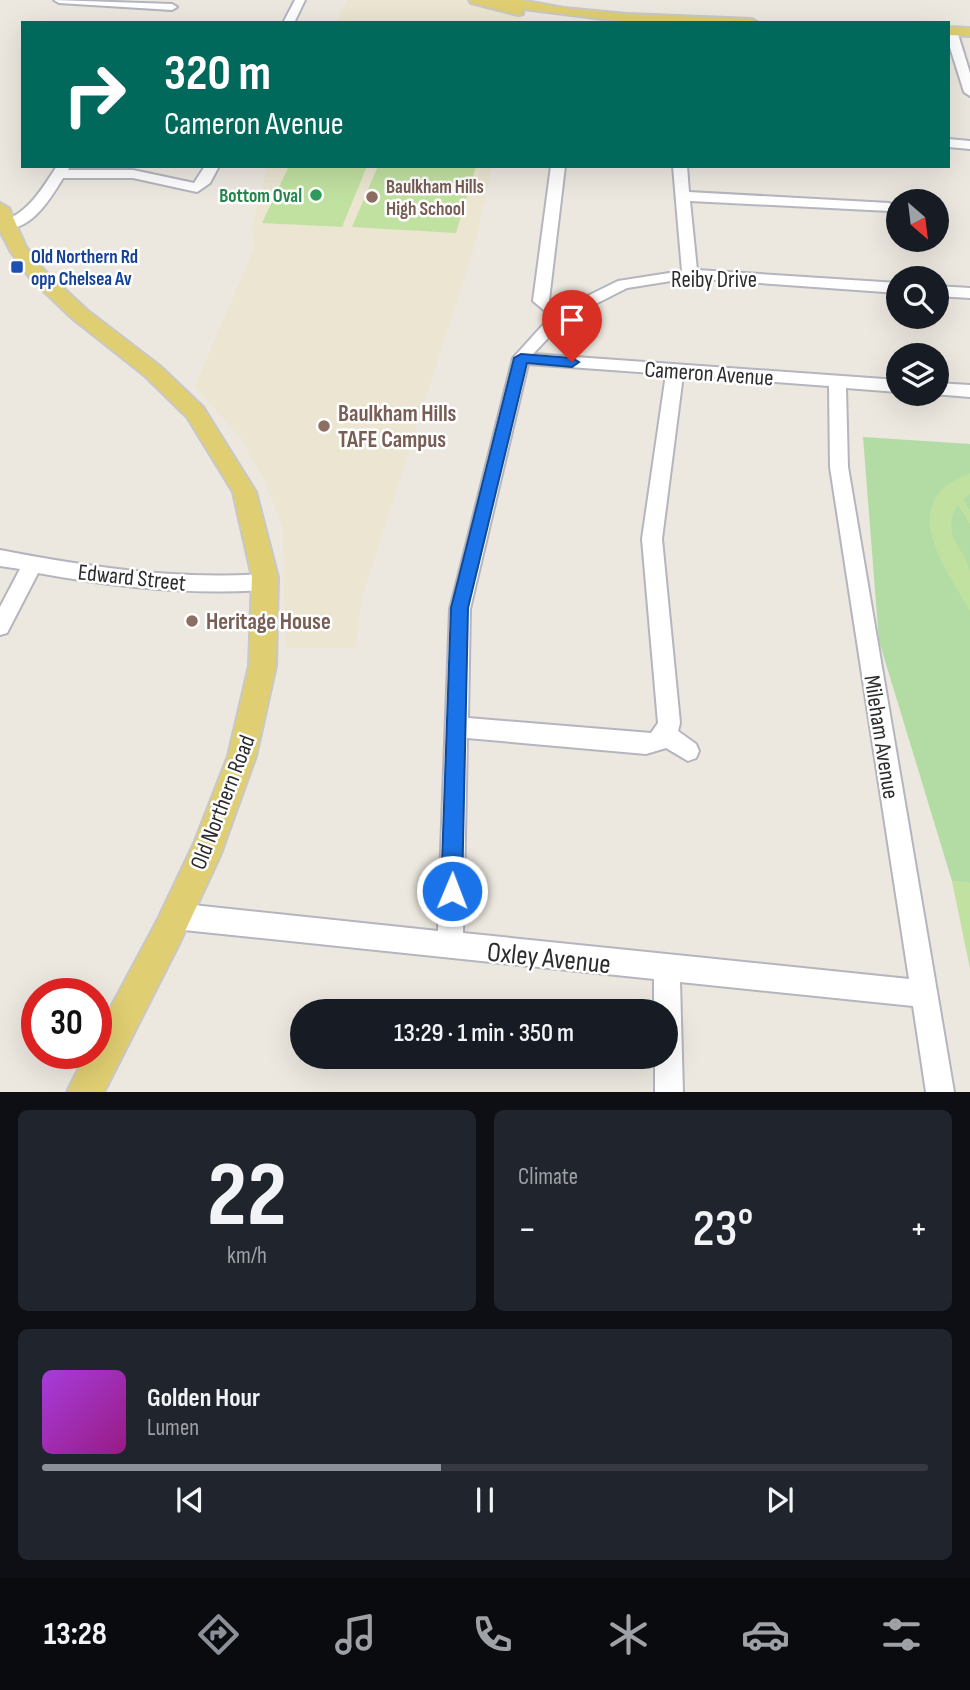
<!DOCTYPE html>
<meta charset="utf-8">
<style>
body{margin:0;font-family:"Sofia Sans Condensed",sans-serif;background:#20242c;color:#f1f3f6;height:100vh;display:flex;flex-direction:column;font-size:26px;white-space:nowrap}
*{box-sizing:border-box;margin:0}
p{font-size:23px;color:#9ea1a6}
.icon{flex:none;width:38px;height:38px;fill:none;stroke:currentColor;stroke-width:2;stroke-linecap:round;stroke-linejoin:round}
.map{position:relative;height:1092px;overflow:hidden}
.drawer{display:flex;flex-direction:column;gap:18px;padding:18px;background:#0d0f14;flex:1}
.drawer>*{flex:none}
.top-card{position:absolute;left:21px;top:21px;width:929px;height:147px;border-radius:0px;box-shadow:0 7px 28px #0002;background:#00695c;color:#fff;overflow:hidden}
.needle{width:46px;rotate:152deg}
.buttons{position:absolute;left:886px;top:189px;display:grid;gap:14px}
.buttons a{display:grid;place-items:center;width:63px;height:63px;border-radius:50%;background:#171b24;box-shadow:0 7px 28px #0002;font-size:35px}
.speed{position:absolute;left:21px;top:978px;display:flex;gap:14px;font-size:35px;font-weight:700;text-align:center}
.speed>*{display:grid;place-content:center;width:91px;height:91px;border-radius:50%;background:#171b24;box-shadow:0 7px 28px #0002;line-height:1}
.speed .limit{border:10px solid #d22;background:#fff;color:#111}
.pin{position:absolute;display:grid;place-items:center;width:60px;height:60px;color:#fff;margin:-72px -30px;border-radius:50% 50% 50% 0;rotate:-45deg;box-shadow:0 0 7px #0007}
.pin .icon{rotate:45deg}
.me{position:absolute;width:77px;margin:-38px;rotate:1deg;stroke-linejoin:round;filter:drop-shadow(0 0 5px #0008)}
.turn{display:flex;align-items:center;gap:24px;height:147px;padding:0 28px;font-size:32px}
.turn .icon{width:91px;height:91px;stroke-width:2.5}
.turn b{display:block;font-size:49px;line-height:60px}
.big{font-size:52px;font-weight:600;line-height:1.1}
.drawer .tile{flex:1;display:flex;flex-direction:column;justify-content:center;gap:10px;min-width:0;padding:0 24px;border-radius:10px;background:#20242c}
.drawer .dial{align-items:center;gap:0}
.dial b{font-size:91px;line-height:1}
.song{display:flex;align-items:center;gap:21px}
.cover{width:84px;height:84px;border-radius:10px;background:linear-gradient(135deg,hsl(280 70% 55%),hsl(310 70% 35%))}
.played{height:7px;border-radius:4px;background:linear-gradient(90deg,#8c9099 45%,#363941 45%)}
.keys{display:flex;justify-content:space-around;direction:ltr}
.heat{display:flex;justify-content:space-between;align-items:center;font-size:38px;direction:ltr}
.drawer .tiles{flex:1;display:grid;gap:18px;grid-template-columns:1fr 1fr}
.tile:last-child{grid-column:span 2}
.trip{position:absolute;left:290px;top:999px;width:388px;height:70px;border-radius:35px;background:#171b24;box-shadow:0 7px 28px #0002;font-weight:600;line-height:70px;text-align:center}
.menu{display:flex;height:112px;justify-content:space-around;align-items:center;background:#090b0e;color:#9ea1a6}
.menu .icon{width:49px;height:49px}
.menu .on{color:#8c9099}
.menu b{font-size:32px;color:#f1f3f6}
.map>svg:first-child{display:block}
.education{fill:#ebe5d2}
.green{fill:#b3dba4}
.pitch{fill:#c1e1a1}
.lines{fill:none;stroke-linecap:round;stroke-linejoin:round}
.minor-casing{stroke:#b4b5be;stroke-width:4}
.major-casing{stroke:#c8c8c8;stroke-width:4}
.minor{fill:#fff;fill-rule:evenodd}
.major{fill:#e0ce72;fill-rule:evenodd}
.route{fill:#1a73e8;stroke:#114b97;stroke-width:2}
.leisure-dot{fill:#2e9e5b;stroke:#fff;stroke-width:2.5}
.education-dot{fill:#8d6e63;stroke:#fff;stroke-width:2.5}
.transit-dot{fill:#1a4fb4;stroke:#fff;stroke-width:2.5}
.labels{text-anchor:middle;stroke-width:5;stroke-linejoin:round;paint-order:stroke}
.far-education-label{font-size:19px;font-weight:bold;fill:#785e54;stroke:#fff;text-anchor:start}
.far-leisure-label{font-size:19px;font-weight:bold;fill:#27864d;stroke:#fff;text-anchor:end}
.far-transit-label{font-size:19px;font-weight:bold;fill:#164399;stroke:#fff;text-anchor:start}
.street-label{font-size:23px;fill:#2c2c2c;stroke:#fff}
.education-label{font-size:23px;font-weight:bold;fill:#785e54;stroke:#fff;text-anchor:start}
.near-street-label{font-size:28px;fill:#2c2c2c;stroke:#fff}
</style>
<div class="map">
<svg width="970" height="1092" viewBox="0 0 970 1092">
<rect width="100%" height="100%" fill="#ece8e0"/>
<!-- education -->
<g class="education">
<polygon points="348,0 459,0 525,17 523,23 335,23"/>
<polygon points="267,166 492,166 476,241 362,598 356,648 285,648 283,529 264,480 241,439 195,386 254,248 252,227"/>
</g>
<!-- green -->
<polygon class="green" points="863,437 970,444 970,883 952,881 879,641"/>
<!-- pitch -->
<g class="pitch">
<polygon points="289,166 367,166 342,227 262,223"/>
<polygon points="378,166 476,166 456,233 352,227"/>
<path d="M970 473V494L963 499 970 510V524L958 505C939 534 965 548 970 572 970 584 970 599 970 611 944 565 894 502 970 473Z"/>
<polygon points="952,881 970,883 970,969"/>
</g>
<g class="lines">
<defs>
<g id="minor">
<polygon points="54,0 172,4 177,7 172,10 59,3"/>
<polygon points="295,0 305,0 294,23 283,23"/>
<polygon points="948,28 957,31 970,73 970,96 964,92 948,41"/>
<polygon points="948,139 970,141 970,149 948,147"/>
<path d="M57 166H70L68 170H133L194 183 205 166H219L210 183 197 192 133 178H63C51 198 30 233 2 228V222C29 212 42 189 57 166Z"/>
<path d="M551 166H565L549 300 561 309 618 281 682 271 673 166H687L689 192 889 203 896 207 889 211 690 201 697 270 898 283V293L690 278 627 288 566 319 533 354 898 380V392L846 388 848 467 954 1092H926L913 1006 680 982 683 1092H655V1057H667V1012H654V979L174 929 165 925 161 916 165 907 174 903 438 931 450 609 513 358 551 316 533 301ZM528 364 666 374 642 539 658 723 651 733 468 718 470 609ZM683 375 829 386 830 467 909 979 463 933 467 738 646 754 666 748 688 761 696 758 699 751 696 744 678 731 680 723 662 539Z"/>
<polygon points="936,286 970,288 970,298 936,296"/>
<polygon points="936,383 970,385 970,397 933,394 936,394"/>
<path d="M0 550C88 567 175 580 265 574L272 576 275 582 272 588 265 590C188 595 114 587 38 573L7 633 0 635V607L20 569 0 566Z"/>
</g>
<g id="major">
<polygon points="469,0 521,0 564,8 627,14 752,19 759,23 627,22 523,9 523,14 518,15 471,3"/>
<polygon points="948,27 970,28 970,36 948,35"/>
<polygon points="0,203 9,208 26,247 44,270 87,310 160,366 203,407 256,492 278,577 276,666 256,756 220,856 179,944 104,1092 67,1092 86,1054 96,1054 96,1035 157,921 195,841 228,756 249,666 252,577 233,492 187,417 145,376 73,319 30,278 11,252 0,231"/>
</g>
</defs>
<!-- minor casing -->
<use href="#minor" class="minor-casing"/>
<!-- major casing -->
<use href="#major" class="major-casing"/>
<!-- minor -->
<use href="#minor" class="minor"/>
<!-- major -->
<use href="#major" class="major"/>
</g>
<!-- route -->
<polygon class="route" points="521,354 572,358 579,362 572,367 527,363 468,608 462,891 459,898 452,901 444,898 441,891 451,608 514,358"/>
<!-- markers -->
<circle class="leisure-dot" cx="316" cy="195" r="7"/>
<g class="education-dot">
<circle cx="372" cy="197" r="7"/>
<circle cx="324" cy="426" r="7"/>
<circle cx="192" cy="621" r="7"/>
</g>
<rect class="transit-dot" x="10" y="260" width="14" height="14" rx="3.5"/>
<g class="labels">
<!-- far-education labels -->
<g class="far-education-label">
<text x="386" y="193">Baulkham Hills<tspan x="386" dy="22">High School</tspan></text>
</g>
<!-- far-leisure labels -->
<g class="far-leisure-label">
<text x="302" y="202">Bottom Oval</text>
</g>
<!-- far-transit labels -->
<g class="far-transit-label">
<text x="31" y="263">Old Northern Rd<tspan x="31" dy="22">opp Chelsea Av</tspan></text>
</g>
<!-- street labels -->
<g class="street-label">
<text x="714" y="287">Reiby Drive</text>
<text transform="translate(709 373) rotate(4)" y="8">Cameron Avenue</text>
<text transform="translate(132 577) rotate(6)" y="8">Edward Street</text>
<text transform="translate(882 737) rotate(81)" y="8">Mileham Avenue</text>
<text transform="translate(222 802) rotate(-69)" y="8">Old Northern Road</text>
</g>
<!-- education labels -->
<g class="education-label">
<text x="338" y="421">Baulkham Hills<tspan x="338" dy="26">TAFE Campus</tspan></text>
<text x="206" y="629">Heritage House</text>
</g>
<!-- near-street labels -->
<g class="near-street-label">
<text transform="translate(549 957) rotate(6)" y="10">Oxley Avenue</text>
</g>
</g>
</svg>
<div class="buttons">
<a><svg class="needle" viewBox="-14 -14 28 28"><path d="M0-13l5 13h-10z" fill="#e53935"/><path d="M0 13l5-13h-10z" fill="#9ea1a6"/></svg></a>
<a><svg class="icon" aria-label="search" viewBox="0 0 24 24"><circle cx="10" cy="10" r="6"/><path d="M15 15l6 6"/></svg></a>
<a><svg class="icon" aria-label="layers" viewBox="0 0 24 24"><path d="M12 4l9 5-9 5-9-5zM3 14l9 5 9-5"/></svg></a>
</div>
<div class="speed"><div class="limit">30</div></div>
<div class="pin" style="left:572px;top:362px;background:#d93025"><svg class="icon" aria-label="arrive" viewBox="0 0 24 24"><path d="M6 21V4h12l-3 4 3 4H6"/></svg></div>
<svg class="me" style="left:452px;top:891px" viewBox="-20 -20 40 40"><circle r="17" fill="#1a73e8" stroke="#fff" stroke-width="3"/><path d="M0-11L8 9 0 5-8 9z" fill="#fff"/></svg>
<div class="trip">13:29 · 1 min · 350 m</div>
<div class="top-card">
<div class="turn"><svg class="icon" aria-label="right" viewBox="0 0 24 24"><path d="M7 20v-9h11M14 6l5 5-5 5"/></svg><div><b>320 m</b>Cameron Avenue</div></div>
</div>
</div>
<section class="drawer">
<div class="tiles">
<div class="tile dial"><b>22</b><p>km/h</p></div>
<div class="tile"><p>Climate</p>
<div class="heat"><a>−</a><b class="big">23°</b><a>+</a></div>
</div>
<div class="tile">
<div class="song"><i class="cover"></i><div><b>Golden Hour</b><p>Lumen</p></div></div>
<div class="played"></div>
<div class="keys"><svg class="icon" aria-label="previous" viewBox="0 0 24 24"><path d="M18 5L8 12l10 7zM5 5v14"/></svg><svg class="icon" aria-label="pause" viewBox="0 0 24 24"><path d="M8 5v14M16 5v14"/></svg><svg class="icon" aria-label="next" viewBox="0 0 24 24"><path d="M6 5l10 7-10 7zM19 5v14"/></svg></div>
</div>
</div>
</section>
<nav class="menu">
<b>13:28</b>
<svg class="icon on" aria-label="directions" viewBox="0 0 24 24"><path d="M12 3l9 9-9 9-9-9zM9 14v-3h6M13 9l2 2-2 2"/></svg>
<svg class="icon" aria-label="music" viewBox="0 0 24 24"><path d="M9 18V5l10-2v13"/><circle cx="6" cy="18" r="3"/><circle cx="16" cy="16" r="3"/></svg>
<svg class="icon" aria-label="phone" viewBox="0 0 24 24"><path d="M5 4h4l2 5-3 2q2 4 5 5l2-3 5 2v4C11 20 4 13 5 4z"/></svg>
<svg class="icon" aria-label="climate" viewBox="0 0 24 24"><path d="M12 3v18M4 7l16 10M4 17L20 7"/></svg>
<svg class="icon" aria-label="car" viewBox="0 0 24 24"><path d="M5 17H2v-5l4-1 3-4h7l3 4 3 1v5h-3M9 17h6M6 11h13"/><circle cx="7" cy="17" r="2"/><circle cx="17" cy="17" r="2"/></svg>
<svg class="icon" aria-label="filters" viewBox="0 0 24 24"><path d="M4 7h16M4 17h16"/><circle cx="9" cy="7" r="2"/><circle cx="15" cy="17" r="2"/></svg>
</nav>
